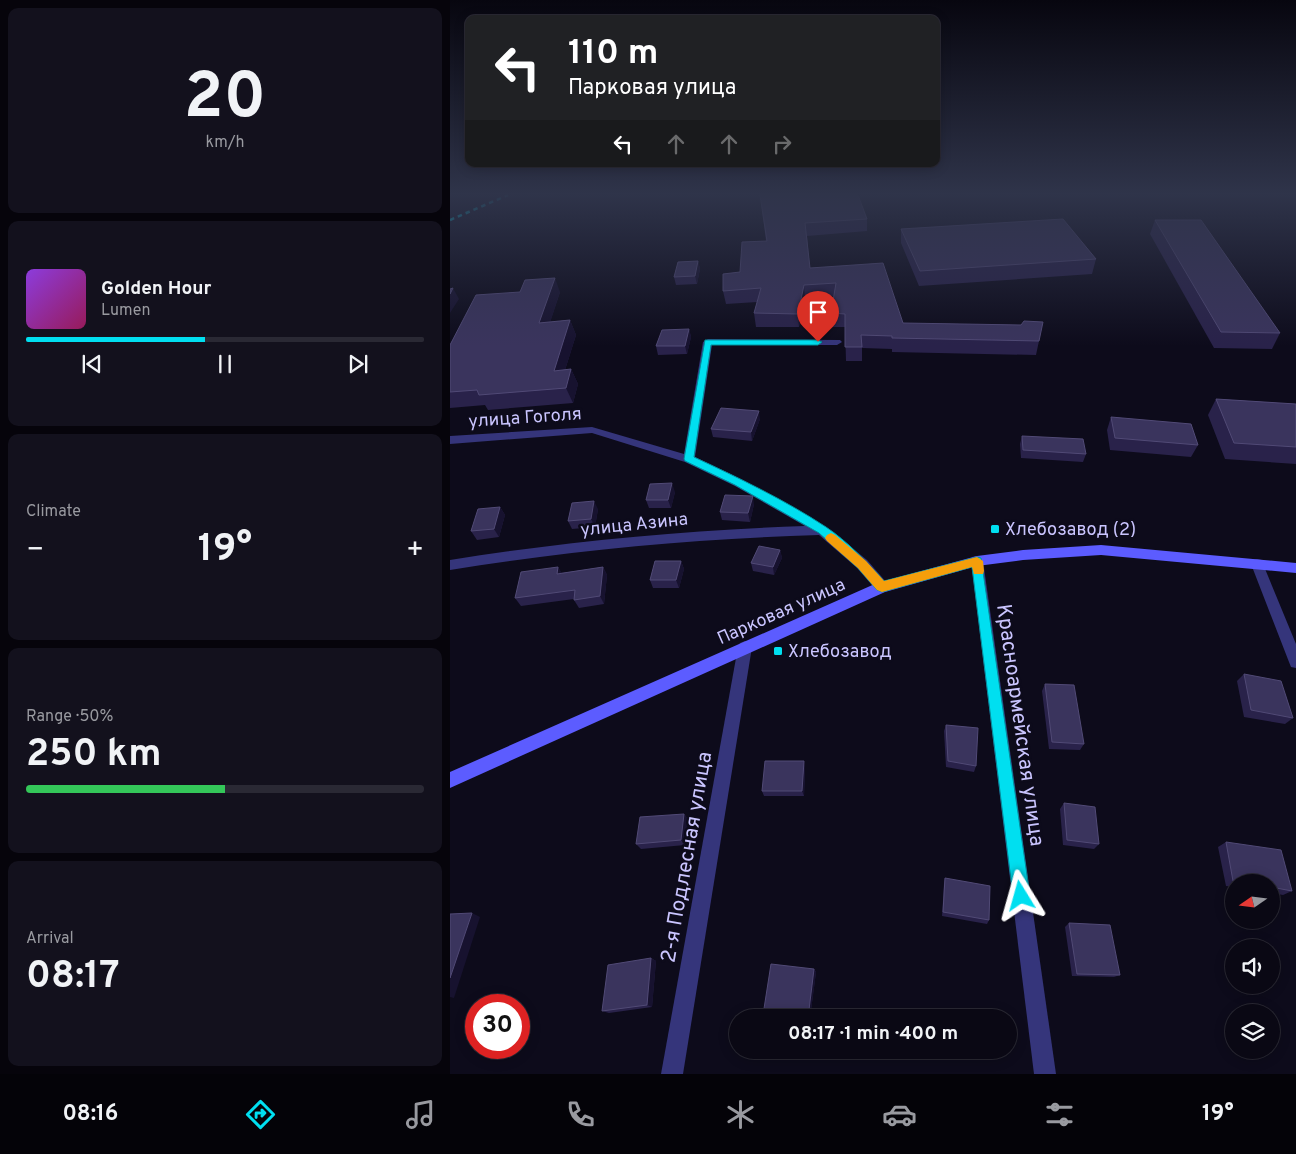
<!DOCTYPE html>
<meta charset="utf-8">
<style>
body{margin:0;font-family:Overpass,sans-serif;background:#13111d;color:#f1f3f6;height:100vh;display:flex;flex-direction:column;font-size:19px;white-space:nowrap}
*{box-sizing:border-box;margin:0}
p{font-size:16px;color:#999aa0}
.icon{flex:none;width:28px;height:28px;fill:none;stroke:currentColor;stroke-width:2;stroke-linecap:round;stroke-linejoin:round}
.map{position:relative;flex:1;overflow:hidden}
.side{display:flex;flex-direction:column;gap:8px;padding:8px;background:#06040b;width:450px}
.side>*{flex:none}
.banner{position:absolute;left:15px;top:15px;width:475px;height:152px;border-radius:10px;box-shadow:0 2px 12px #0003,0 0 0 1px #2a2934;background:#202124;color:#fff;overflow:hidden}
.needle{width:32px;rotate:256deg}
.buttons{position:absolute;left:775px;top:874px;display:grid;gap:10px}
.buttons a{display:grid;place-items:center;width:55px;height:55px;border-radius:50%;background:#0a0814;box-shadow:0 2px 12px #0003,0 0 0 1px #2a2934;font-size:25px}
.speed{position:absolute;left:15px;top:994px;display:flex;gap:10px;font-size:25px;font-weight:700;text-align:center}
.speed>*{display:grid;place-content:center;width:65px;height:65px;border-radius:50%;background:#0a0814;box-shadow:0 2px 12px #0003,0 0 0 1px #2a2934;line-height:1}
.speed .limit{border:8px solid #d22;background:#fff;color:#111}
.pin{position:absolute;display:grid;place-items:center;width:42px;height:42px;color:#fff;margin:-51px -21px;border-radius:50% 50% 50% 0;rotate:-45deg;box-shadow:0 0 5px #0007}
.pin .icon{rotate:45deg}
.me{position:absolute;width:55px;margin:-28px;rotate:352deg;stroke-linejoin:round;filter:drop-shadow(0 0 4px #0008)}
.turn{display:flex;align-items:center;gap:18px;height:105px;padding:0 20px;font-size:22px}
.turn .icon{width:65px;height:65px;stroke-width:2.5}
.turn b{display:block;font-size:35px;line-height:42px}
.lanes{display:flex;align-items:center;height:48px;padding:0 20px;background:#0003;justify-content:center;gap:25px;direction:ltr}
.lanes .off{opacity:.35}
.big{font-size:38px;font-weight:700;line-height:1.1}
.side .widget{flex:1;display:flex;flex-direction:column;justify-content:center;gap:8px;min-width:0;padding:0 18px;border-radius:10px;background:#13111d}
.side .dial{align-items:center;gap:0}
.dial b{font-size:65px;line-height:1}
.song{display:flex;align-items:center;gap:15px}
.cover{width:60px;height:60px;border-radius:8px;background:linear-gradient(135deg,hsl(270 70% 55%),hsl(330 70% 35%))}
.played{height:5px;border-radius:2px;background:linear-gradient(90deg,#00dff0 45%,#2a2934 45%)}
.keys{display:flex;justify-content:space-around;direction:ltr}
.heat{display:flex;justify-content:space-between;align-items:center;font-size:28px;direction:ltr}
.charge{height:8px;border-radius:4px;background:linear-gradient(90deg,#34c759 50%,#2a2934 0)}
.trip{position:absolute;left:279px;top:1009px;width:288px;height:50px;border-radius:25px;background:#0a0814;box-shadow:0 2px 12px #0003,0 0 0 1px #2a2934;font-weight:700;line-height:50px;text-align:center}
.dock{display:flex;height:80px;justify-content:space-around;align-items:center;background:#040308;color:#999aa0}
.dock .icon{width:35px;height:35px}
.dock .current{color:#00dff0}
.dock b{font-size:22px;color:#f1f3f6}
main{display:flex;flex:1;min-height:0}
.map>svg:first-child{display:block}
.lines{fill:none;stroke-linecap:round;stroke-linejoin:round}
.street{fill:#35357b;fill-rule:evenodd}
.secondary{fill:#5c5cff;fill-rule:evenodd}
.rail{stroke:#00dff0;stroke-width:2.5;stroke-dasharray:4.5 4;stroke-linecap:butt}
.wall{fill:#29224a}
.shaded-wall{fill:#17122f}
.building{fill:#3a345d;stroke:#514a76}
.route{fill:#00dff0;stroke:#00919c}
.slow{fill:#f59e0b}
.poi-dot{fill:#00dff0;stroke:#0d0b1b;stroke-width:2}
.labels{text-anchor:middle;stroke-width:5;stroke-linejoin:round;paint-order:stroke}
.street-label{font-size:18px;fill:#cac5ff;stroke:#0d0b1b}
.poi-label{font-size:18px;fill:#cac5ff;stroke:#0d0b1b;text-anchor:start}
.near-street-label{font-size:21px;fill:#cac5ff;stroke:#0d0b1b}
</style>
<main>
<section class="side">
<div class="widget dial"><b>20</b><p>km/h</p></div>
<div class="widget">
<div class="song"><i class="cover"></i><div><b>Golden Hour</b><p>Lumen</p></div></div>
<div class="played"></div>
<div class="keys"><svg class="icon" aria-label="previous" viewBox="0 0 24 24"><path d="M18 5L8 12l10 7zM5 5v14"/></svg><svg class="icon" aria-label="pause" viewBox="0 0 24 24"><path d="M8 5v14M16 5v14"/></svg><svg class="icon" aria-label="next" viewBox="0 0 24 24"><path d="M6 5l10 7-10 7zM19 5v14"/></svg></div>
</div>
<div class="widget"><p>Climate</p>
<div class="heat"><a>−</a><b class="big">19°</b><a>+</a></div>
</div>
<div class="widget"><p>Range · 50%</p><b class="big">250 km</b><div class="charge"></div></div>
<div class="widget"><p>Arrival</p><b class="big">08:17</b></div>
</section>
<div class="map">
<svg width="846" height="1074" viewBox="0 0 846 1074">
<rect width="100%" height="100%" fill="#0d0b1b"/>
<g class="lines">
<!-- street -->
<g class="street">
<path d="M258 339 390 340 392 342 387 345H262L245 457 293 480 376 527 417 560 437 583 439 587 437 591 432 592 427 591 407 568 369 535C245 539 123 550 0 570V560C118 541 236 530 355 526L285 486 235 462 142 433 0 444V436L142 427 234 454 253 342Z"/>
<polygon points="527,556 532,557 533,561 606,1074 584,1074 521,561 522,557"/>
<polygon points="807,559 812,560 813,564 846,644 846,668 841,667 839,662 801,564 802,560"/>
<polygon points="295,641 300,643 302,647 233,1074 211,1074 288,647 290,643"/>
</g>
<!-- secondary -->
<polygon class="secondary" points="651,545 846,563 846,573 651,555 573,560 527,566 435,592 0,788 0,772 427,583 527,556 573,550"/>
<!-- rail -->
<polyline class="rail" points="0,220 58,195"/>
</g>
<!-- wall -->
<g class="wall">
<polygon points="310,195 417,219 417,231 357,236 360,268 453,323 571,325 593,322 586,355 442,352 442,349 412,348 412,361 396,361 395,327 381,327 381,313 383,296 355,299 349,327 306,327 304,313 307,302 276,304 273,291 290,272 316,241"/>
<polygon points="705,220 830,333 822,349 764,348 700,234"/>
<polygon points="451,229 646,259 642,274 469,286 451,243"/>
<polygon points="248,261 250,269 247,284 226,285 224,277"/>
<polygon points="110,292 100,322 120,320 126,335 115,370 121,369 128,384 123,403 38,410 35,405 0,408 0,345"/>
<polygon points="239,329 241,337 237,354 208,355 206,346"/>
<polygon points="766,399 846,404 846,464 775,459 758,415"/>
<polygon points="661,417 748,445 741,457 660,450 657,430"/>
<polygon points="310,419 302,441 263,437 261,429"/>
<polygon points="572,436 636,454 633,462 571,458 570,444"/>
<polygon points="225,492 221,508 199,508 196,500"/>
<polygon points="304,504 300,522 272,520 270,512"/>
<polygon points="50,507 55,515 49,537 27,540 21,531"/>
<polygon points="148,509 145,527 122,529 118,521"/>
<polygon points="330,550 332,558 324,575 303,571 301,563"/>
<polygon points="231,561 234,569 229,588 203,588 200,580"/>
<polygon points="108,567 111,573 153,567 157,575 154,604 129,608 124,600 124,599 71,606 65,598"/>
<polygon points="794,674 843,718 835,724 794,717 787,681"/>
<polygon points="595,684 634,744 630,750 599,749 592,691"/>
<polygon points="496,725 526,766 524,772 496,767 494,731"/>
<polygon points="355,767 354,796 314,796 312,791"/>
<polygon points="614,803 649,844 644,849 613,845 610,809"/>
<polygon points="234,814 238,819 235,845 191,849 186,844"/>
<polygon points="776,842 842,891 833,895 821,893 821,882 784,882 784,887 776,886 768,847"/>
<polygon points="495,878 539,920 537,924 492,916 494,883"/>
<polygon points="619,923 670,975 664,977 622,976 615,927"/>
<polygon points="201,958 206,961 202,1007 159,1013 152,1011"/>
<polygon points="364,969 366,972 360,1018 322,1018 315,1017 313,1015"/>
</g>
<!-- shaded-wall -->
<g class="shaded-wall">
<polygon points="248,261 250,269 247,284 245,276"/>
<polygon points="105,278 110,292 95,338 89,323"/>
<polygon points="354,285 355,299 349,327 348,314"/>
<polygon points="3,288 9,299 0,313 0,294"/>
<polygon points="120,320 126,335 110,386 104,371"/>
<polygon points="239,329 241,337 237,354 235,346"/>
<polygon points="121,369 128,384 123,403 116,388"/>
<polygon points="309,411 310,419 302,441 301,432"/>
<polygon points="222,483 225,492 221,508 218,500"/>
<polygon points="303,496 304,504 300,522 298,513"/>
<polygon points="144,501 148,509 145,527 141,519"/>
<polygon points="50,507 55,515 49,537 44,529"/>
<polygon points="330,550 332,558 324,575 323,567"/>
<polygon points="231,561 234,569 229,588 226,580"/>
<polygon points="108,567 113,575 107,574"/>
<polygon points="153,567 157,575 154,604 150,596"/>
<polygon points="354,761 355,767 354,796 352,791"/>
<polygon points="234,814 238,819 235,845 231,840"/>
<polygon points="22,913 30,917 4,998 0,997 0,978"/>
<polygon points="201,958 206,961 202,1007 197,1005"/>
<polygon points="364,969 366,972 360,1018 358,1018"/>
</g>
<!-- building -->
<g class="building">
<polygon points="310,195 408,195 417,219 355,223 360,268 433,263 453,323 571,325 574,321 593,322 589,341 442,338 442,336 411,335 412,347 395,347 395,314 381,313 386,283 354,285 348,314 304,313 311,288 273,291 273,274 290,272 292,242 317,241"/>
<polygon points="613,219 646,259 470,271 451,229"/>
<polygon points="705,220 751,220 830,333 771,332"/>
<polygon points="248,261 245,276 224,277 228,262"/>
<polygon points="105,278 89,323 120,320 104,371 121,369 116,388 29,395 27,390 0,392 0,345 26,295 70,292 75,280"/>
<polygon points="3,288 0,294 0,289"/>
<polygon points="239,329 235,346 206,346 212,330"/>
<polygon points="766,399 846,404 846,447 784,443"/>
<polygon points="271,408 309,411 301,432 261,429"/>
<polygon points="661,417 741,424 748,445 665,438"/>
<polygon points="572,436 633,439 636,454 573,450"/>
<polygon points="222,483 218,500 196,500 200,484"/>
<polygon points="275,495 303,496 298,513 270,512"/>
<polygon points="144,501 141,519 118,521 122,503"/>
<polygon points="50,507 44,529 21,531 28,509"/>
<polygon points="309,546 330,550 323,567 301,563"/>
<polygon points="205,561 231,561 226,580 200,580"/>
<polygon points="108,567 107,574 153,567 150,596 124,600 125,590 65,598 71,572"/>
<polygon points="794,674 831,681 843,718 801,710"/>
<polygon points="595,684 624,685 634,744 602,742"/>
<polygon points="496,725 528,728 526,766 498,761"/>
<polygon points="315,761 354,761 352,791 312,791"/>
<polygon points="614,803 645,807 649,844 617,840"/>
<polygon points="234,814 231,840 186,844 190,817"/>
<polygon points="776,842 831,850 842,891 821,887 821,882 791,882 783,881"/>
<polygon points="495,878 540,886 539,920 493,912"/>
<polygon points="22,913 0,978 0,914"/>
<polygon points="619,923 660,925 670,975 627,974"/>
<polygon points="201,958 197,1005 152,1011 158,965"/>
<polygon points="321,964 364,969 358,1018 333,1018 313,1015"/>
</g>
<!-- sky -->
<linearGradient id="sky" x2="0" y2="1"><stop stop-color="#07060f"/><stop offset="0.56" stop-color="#2f344a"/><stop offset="1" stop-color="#2f344a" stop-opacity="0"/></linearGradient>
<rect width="846" height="346" fill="url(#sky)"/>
<!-- route -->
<path class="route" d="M255 340H368L372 342 368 345H261L244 457C289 478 335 500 376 527 397 541 417 562 434 581L527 557 531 558 580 896 577 903 571 905 565 903 563 896 522 567 432 592 427 590 408 568 369 533 285 485 235 461 234 459Z"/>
<!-- slow -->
<polygon class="slow" points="381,533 385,535 416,561 434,581 527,557 533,561 534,571 533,574 524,574 522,567 432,592 427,590 408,568 377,541 375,538 377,535"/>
<!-- markers -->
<g class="poi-dot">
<rect x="540" y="524" width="10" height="10" rx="2.5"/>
<rect x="323" y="646" width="10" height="10" rx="2.5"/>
</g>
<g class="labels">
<!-- street labels -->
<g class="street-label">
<text transform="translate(75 417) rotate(-4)" y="6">улица Гоголя</text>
<text transform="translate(184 524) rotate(-6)" y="6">улица Азина</text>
<text transform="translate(331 611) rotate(-24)" y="6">Парковая улица</text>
</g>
<!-- poi labels -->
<g class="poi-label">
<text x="555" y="535">Хлебозавод (2)</text>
<text x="338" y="657">Хлебозавод</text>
</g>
<!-- near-street labels -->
<g class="near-street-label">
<text transform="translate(571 725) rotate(82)" y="7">Красноармейская улица</text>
<text transform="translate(236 857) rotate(-80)" y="7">2-я Подлесная улица</text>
</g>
</g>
</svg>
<div class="buttons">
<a><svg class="needle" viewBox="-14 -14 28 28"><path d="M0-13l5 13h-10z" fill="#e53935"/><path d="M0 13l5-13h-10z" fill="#999aa0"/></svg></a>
<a><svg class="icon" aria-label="sound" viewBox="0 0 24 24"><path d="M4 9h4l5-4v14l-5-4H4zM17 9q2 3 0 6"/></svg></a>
<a><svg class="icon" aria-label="layers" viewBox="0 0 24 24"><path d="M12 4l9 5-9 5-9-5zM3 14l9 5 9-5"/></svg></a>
</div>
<div class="speed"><div class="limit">30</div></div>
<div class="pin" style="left:368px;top:342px;background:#d93025"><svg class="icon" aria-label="arrive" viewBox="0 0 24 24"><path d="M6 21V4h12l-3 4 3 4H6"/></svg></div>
<svg class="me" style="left:571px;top:896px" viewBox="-20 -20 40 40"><path d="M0-17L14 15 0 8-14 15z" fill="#00dff0" stroke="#fff" stroke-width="4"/></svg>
<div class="trip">08:17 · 1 min · 400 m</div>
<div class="banner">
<div class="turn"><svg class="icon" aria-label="left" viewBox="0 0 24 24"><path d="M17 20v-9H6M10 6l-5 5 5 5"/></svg><div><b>110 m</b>Парковая улица</div></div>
<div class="lanes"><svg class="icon" aria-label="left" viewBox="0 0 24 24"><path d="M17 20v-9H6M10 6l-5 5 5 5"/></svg><svg class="icon off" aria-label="ahead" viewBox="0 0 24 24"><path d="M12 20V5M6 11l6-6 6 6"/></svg><svg class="icon off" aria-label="ahead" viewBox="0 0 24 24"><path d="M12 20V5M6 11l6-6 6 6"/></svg><svg class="icon off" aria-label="right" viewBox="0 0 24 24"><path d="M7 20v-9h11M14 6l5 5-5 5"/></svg></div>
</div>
</div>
</main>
<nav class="dock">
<b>08:16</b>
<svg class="icon current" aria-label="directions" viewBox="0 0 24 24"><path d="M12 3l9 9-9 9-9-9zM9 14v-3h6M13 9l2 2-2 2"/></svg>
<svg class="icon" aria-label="music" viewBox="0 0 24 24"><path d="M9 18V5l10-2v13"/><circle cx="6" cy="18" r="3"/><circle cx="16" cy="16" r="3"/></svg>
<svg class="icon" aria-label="phone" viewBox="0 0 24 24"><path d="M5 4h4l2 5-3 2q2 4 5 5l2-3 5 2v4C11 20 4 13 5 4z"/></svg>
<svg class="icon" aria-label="climate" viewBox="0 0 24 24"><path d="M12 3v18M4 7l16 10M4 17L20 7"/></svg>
<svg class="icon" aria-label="car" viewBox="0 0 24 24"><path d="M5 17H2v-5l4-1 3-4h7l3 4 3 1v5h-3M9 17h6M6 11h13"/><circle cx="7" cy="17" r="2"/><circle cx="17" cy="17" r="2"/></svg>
<svg class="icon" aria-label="filters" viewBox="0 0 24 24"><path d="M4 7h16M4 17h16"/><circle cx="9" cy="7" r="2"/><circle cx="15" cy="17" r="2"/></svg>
<b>19°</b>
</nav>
